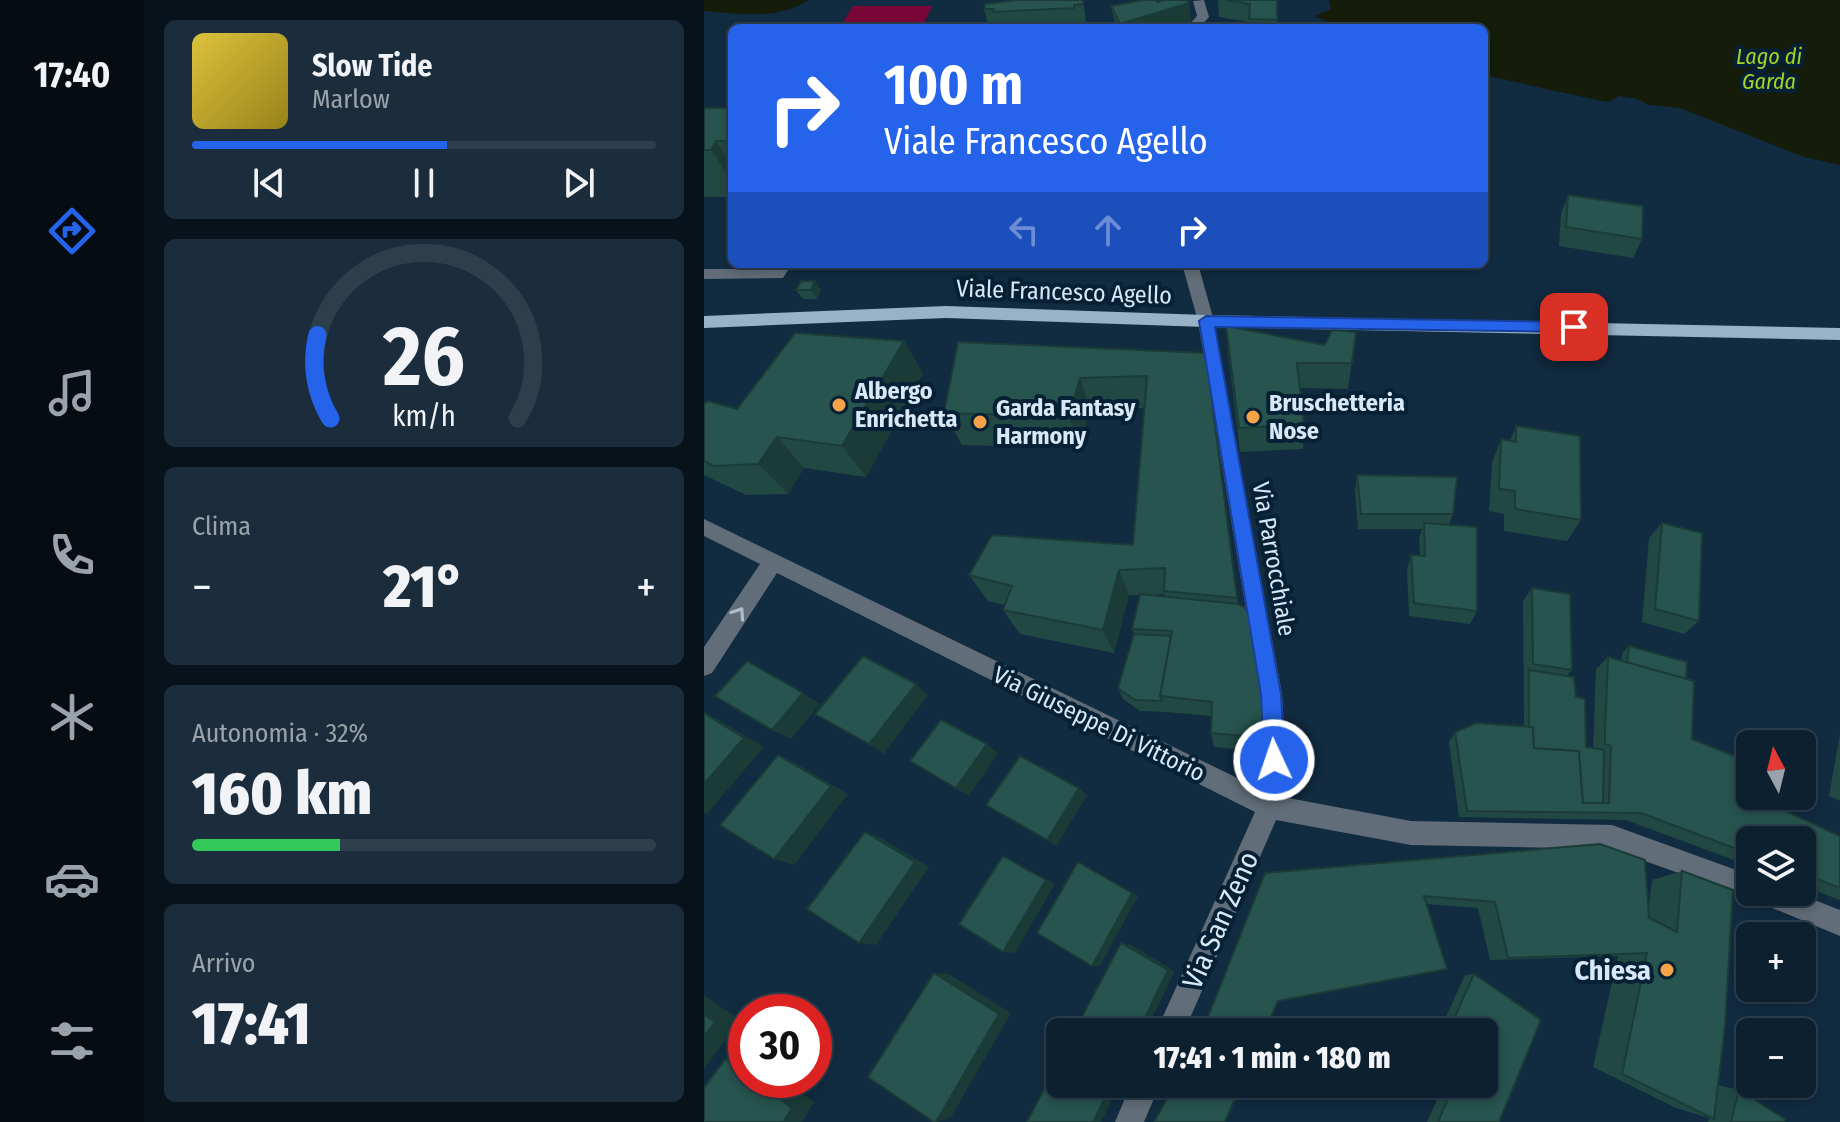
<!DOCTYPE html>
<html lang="it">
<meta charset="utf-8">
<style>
body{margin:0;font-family:"Fira Sans Condensed",sans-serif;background:#1b2d3c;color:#f1f3f6;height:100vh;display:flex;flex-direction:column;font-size:30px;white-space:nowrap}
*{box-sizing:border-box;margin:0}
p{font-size:26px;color:#9aa3ab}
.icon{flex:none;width:44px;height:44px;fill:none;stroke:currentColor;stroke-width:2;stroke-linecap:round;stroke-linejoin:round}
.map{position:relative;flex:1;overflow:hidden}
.drawer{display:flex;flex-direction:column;gap:20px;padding:20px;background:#07121a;width:560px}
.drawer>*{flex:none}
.guide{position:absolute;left:24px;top:24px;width:760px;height:244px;border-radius:12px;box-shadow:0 4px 12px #0003,0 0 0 2px #2d3e4c;background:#2563eb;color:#fff;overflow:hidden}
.needle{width:52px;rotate:353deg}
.controls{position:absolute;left:1032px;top:730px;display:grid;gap:16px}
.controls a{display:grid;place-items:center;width:80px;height:80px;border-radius:12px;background:#0d2030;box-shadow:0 4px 12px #0003,0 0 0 2px #2d3e4c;font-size:40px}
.speed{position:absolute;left:24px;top:994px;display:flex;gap:16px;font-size:40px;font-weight:700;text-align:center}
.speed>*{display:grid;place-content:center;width:104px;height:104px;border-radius:50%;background:#0d2030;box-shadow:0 4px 12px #0003,0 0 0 2px #2d3e4c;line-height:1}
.speed .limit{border:12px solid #d22;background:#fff;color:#111}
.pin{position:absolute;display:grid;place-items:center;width:68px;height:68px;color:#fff;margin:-34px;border-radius:16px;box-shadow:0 4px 12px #0006}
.me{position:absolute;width:88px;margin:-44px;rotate:357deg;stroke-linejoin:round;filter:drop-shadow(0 0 6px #0008)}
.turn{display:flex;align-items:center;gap:28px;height:168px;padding:0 24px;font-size:36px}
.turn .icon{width:104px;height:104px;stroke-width:2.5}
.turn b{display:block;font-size:56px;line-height:68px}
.lanes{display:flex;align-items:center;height:76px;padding:0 24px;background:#0003;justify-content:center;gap:40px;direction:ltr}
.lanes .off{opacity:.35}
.big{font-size:60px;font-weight:800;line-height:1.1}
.drawer .card{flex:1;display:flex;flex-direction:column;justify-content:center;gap:12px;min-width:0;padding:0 28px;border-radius:12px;background:#1b2d3c}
.drawer .dial{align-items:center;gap:0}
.dial svg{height:208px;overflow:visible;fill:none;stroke:#2d3e4c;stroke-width:7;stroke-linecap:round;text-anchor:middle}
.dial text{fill:#f1f3f6;stroke:none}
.song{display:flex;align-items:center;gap:24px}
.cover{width:96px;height:96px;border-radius:12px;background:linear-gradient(135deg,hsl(50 70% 55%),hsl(50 70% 35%))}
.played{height:8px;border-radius:4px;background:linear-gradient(90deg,#2563eb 55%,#2d3e4c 55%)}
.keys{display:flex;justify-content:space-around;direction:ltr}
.heat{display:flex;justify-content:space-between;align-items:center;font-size:44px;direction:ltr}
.charge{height:12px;border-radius:6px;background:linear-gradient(90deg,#34c759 32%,#2d3e4c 0)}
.trip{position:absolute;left:342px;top:1018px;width:452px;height:80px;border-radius:12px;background:#0d2030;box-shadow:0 4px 12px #0003,0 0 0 2px #2d3e4c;font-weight:800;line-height:80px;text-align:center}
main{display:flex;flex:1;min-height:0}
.tab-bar{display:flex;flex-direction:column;width:144px;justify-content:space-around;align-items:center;background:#050d13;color:#9aa3ab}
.tab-bar .icon{width:56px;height:56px}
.tab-bar .selected{color:#2563eb}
.tab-bar b{font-size:36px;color:#f1f3f6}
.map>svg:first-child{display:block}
.green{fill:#7a0637}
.water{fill:#151c0a}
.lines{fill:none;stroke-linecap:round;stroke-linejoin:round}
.minor{fill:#616d78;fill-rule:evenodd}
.major{fill:#98b2c8;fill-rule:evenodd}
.wall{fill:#224843;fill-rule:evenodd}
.shaded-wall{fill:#1b3b37}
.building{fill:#27544e;stroke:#1b3b37;stroke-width:2}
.oneway{stroke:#aebdca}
.route{fill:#2563eb;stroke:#184099;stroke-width:2}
.poi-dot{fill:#f6a247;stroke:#062135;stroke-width:3}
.labels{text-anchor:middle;stroke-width:8;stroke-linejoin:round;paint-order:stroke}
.far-water-label{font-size:22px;font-style:italic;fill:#a4d524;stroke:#062135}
.street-label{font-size:24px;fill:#d8e8f6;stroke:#062135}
.poi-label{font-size:24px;font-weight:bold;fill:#d8e8f6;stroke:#062135;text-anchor:start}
.near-street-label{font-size:28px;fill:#d8e8f6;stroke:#062135}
.near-poi-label{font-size:28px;font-weight:bold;fill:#d8e8f6;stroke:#062135;text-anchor:end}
</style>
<main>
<nav class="tab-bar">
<b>17:40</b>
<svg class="icon selected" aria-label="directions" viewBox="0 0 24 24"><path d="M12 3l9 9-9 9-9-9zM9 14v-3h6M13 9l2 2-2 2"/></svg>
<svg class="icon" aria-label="music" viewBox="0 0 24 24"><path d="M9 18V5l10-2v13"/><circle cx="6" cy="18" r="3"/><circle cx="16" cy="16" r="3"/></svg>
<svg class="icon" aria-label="phone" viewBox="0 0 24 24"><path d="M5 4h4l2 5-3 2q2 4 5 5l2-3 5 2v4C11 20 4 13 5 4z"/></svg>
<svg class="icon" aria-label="climate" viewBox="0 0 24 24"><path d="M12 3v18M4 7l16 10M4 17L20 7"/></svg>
<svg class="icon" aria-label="car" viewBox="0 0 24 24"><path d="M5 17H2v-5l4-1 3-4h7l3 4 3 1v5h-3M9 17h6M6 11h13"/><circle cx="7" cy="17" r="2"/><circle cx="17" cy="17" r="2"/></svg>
<svg class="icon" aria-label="filters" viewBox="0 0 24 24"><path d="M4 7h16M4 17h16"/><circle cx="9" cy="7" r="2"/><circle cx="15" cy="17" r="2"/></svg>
</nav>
<section class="drawer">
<div class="card">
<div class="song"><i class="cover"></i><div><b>Slow Tide</b><p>Marlow</p></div></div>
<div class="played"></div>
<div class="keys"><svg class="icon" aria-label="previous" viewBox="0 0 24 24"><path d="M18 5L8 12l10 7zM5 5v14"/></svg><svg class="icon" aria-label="pause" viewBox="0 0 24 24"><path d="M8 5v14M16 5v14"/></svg><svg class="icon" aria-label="next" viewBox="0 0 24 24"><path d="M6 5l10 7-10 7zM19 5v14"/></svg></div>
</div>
<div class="card dial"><svg viewBox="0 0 100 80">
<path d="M14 69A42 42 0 1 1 86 69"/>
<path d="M14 69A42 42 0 0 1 9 37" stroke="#2563eb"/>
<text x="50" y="56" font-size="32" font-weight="700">26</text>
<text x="50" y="72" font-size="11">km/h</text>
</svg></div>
<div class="card"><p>Clima</p>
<div class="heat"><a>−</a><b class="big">21°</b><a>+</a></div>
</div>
<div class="card"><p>Autonomia · 32%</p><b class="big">160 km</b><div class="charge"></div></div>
<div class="card"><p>Arrivo</p><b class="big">17:41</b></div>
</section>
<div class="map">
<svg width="1136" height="1122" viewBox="0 0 1136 1122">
<rect width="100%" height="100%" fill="#112b40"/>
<!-- green -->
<polygon class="green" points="149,6 228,6 219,25 138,24"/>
<!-- water -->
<g class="water">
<path d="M0 0H105C74 20 35 14 0 11Z"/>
<polygon points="625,0 1136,0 1136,165 1100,157 976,108 945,105 934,99 915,96 905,102 888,99 780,75 780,28 637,28 611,16 627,9"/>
</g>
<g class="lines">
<!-- minor -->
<g class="minor">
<polygon points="500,0 505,17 495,28 482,28 493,16 489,1"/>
<polygon points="72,264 88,264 79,278 0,279 0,269 69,269"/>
<polygon points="478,264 494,264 510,321 578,694 582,760 579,797 707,821 908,825 1046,875 1046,892 1090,892 1136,910 1136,936 1049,900 908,849 707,845 572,820 480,1032 452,1032 551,812 73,573 8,673 0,676 0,647 56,564 0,536 0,519 556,789 558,760 556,694 494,321"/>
<polygon points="427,1084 456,1084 440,1122 411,1122"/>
</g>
<!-- major -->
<polygon class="major" points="242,306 502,315 1136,328 1136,340 502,327 242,318 0,328 0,316"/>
</g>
<!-- wall -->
<g class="wall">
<polygon points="379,0 382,23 374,23 374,26 343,28 285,28 280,9"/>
<polygon points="514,0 573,0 573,28 545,28 545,22 515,17"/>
<polygon points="453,2 485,3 487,22 467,28 412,28 407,6"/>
<rect x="0" y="108" width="28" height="89"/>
<polygon points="864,195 938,239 929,258 855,246 857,214"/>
<polygon points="97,281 117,290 113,299 99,299 92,290"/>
<polygon points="522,326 621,345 652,332 644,389 596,388 600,424 599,449 536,452 524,352"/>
<polygon points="200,341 219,374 162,477 100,468 84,494 42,495 0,475 0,404 33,409"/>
<path d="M254 342 502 353 534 604 561 738V752L510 747 507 733 508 716 462 712 436 711 419 699 414 688 430 634 428 629 436 595H425L410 653 316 634 299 610 301 605 284 601 265 575 429 545 441 408 386 410 376 448 258 445 240 413ZM461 594V597L441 595Z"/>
<polygon points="812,426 877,520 863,541 800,531 800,514 785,511 788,463 797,439 806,441"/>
<polygon points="653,475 749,514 745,525 773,611 766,624 705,616 703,570 707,555 716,556 715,538 718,529 654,529 651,491"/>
<polygon points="958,523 995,621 980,634 938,622 945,538"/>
<polygon points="828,588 868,670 863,676 872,697 882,747 889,748 892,669 904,657 917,661 919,652 925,646 982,679 988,739 1035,790 1136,836 1136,900 1098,886 1098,840 1046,840 1046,866 922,820 755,817 745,742 751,732 820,726 819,601"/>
<polygon points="1136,734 1136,801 1125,796"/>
<polygon points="978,871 1014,1085 1035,1090 1080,1122 1004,1122 1005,1118 972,1108 889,1067 914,956 786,960 774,908 722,904 574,1001 561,873 944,913 948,880"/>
<polygon points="770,974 837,1020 795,1122 723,1122 740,1084 780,1084 780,1032 735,1032 761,975"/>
</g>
<!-- shaded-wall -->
<g class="shaded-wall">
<polygon points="485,3 487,22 467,28 416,28 416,24"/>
<polygon points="12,141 28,165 28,181 7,150"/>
<polygon points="111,281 117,290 113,299 107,290"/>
<polygon points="200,341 219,374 162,477 138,446"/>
<polygon points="376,378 386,410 376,448 365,417"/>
<polygon points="73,437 100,468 84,494 54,464"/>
<polygon points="415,570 425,595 410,653 399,630"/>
<polygon points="212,684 224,695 180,754 165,744"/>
<polygon points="99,693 116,704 87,739 68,730"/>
<polygon points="0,713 15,720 60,747 3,814 0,813"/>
<polygon points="283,744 294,753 265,796 252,788"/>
<polygon points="74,755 93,764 144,794 90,865 70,859"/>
<polygon points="375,788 383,796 352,846 343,840"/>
<polygon points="161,832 177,838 225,867 172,945 155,943"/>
<polygon points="299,856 351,884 311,953 299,952"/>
<polygon points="428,893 434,896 396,966 388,966"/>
<polygon points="417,943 427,945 471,971 441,1032 434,1032"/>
<polygon points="230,973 245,974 307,1013 247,1117 234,1122 232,1122"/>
<polygon points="0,995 36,1020 0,1069"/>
<polygon points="42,1056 42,1074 21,1059"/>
<polygon points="50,1080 79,1080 110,1102 98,1122 79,1122"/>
<polygon points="408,1084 416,1084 397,1122 389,1122"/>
</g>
<!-- building -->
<g class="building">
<polygon points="313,0 379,0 379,4 370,5 370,8 289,12 290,9 280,9 281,4"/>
<polygon points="439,0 452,0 453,2 459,0 482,0 485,3 416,24 407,6"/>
<polygon points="522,0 573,0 573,20 545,19 546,4"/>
<polygon points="534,23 538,28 505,28"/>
<polygon points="0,108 28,108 28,141 12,141 7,150 0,150"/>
<polygon points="864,195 939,206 938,239 862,227"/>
<polygon points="97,281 111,281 107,290 92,290"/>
<polygon points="522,326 621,345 628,330 652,332 648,363 593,363 600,424 535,428"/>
<polygon points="91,333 200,341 138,446 73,437 54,464 10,466 0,461 0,404 4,401 33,409"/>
<polygon points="254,342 502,353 533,598 460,591 461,568 415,570 399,630 299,610 308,586 265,575 288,535 429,545 443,376 376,378 365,417 240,413"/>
<polygon points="812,426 876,436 877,520 811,509 811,491 795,489 797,439 812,442"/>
<polygon points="653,475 753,477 749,514 657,514"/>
<polygon points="720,523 773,527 773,611 710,603 707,555 721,556"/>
<polygon points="958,523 998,533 995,621 951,609"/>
<polygon points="828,588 866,594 868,670 829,664"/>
<polygon points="436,594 534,604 542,608 554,640 561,738 507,733 508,702 456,696 468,631 428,629"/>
<polygon points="430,634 467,636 456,696 458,701 431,700 414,688"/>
<polygon points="925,646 983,662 982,679 923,663"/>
<polygon points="159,656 212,684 165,744 111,714"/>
<polygon points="904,657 990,681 988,739 1040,760 1035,790 1136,836 1136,888 1098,873 1098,840 1046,840 1046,854 937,813 763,811 751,732 772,723 829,727 830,748 875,751 879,803 905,803 907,746 901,744 901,731"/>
<polygon points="43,661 99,693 68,730 11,696"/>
<polygon points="825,670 870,677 872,697 881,699 882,747 900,750 899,803 879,803 875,751 830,748 829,727 825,727"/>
<polygon points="0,713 40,738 0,784"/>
<polygon points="237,720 283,744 252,788 206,761"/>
<polygon points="74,755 127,786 70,859 16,825"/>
<polygon points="316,756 375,788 343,840 282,805"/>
<polygon points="161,832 211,862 155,943 103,909"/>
<polygon points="896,844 941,860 945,918 973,932 978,871 1029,890 1021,1026 1010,1119 918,1074 943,953 804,958 791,902 720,896 743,969 574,1001 560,1032 498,1032 561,873"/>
<polygon points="299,856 342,880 299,952 255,924"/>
<polygon points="374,862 428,893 388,966 333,933"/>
<polygon points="417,943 464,970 434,1032 370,1032"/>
<polygon points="230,973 295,1014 232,1122 230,1122 164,1077"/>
<polygon points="770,974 837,1020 795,1122 734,1122 750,1084 780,1084 780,1032 744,1032"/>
<polygon points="0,1014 11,1022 0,1036"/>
<polygon points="21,1059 42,1074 42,1080 50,1080 88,1108 79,1122 0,1122 0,1088"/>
<polygon points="356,1059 356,1084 408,1084 389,1122 323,1122"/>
<polygon points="471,1084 537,1084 521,1122 450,1122"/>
<polygon points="1035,1090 1081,1119 1080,1122 1027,1122"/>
</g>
<!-- one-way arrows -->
<defs><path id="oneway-chevron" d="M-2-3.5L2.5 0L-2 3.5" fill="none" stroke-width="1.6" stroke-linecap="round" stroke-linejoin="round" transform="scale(2)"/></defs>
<use class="oneway" href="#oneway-chevron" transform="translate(35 613) rotate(-56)"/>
<!-- route -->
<polygon class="route" points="502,316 870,322 878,327 870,332 511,327 577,694 581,760 578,768 570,771 563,768 560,760 557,694 495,321"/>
<!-- markers -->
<g class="poi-dot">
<circle cx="135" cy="405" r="8"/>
<circle cx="549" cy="417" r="8"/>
<circle cx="276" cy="422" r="8"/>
<circle cx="963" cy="970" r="8"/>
</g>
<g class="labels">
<!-- far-water labels -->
<g class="far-water-label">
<text x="1065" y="64">Lago di<tspan x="1065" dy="25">Garda</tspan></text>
</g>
<!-- street labels -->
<g class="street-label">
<text transform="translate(360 292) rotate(2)" y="8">Viale Francesco Agello</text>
<text transform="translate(570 559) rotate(80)" y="8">Via Parrocchiale</text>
<text transform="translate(395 724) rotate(26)" y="8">Via Giuseppe Di Vittorio</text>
</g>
<!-- poi labels -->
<g class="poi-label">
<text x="151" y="399">Albergo<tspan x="151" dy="28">Enrichetta</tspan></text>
<text x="565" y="411">Bruschetteria<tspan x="565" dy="28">Nose</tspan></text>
<text x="292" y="416">Garda Fantasy<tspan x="292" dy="28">Harmony</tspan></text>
</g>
<!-- near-street labels -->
<g class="near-street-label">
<text transform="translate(516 920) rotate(-66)" y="10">Via San Zeno</text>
</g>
<!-- near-poi labels -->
<g class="near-poi-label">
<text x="947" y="980">Chiesa</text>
</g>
</g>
</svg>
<div class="controls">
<a><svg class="needle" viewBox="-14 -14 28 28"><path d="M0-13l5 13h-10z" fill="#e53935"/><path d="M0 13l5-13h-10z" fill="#9aa3ab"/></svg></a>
<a><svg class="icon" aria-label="layers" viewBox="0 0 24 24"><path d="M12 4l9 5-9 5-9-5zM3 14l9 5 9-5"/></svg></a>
<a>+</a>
<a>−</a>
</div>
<div class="speed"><div class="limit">30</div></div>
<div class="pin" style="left:870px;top:327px;background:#d93025"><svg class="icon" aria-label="arrive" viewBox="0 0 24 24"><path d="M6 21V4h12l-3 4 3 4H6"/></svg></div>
<svg class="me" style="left:570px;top:760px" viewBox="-20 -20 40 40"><circle r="17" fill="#2563eb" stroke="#fff" stroke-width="3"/><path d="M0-11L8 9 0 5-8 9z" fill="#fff"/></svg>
<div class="trip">17:41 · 1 min · 180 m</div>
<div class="guide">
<div class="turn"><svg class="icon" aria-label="right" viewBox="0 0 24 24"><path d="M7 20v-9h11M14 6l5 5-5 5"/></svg><div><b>100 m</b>Viale Francesco Agello</div></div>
<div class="lanes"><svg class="icon off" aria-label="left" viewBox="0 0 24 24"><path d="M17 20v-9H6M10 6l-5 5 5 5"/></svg><svg class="icon off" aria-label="ahead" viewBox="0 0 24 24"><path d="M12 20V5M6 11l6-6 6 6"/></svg><svg class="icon" aria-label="right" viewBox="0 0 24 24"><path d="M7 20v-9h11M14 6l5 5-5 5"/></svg></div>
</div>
</div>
</main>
